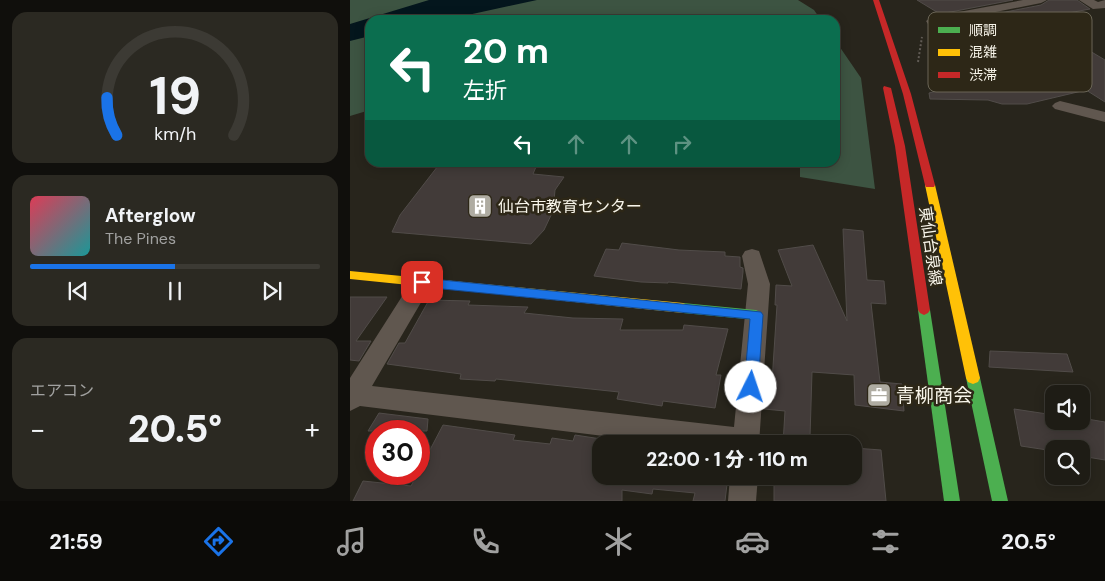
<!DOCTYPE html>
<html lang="ja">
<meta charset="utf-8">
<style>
body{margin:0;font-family:"DM Sans","Noto Sans JP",sans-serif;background:#2b2922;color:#f1f3f6;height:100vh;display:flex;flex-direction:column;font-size:19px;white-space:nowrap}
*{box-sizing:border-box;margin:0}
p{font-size:16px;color:#a1a1a0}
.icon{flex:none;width:28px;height:28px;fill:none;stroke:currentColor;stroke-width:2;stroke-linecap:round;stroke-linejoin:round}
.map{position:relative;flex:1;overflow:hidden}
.drawer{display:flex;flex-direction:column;gap:12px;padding:12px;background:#100f0c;width:350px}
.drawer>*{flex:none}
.guide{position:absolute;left:15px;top:15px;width:475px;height:152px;border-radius:15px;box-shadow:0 2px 12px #0003,0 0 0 1px #3c3a34;background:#0b6e4f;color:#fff;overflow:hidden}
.controls{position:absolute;left:695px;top:385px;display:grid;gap:10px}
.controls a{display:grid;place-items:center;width:45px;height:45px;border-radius:10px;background:#1e1c15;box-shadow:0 2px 12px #0003,0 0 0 1px #3c3a34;font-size:25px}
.speed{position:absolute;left:15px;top:420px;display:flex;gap:10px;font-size:25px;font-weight:700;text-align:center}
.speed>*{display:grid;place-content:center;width:65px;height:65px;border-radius:50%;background:#1e1c15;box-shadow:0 2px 12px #0003,0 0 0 1px #3c3a34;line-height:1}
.speed .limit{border:8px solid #d22;background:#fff;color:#111}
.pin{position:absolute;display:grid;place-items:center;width:42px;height:42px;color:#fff;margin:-21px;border-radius:10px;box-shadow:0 2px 8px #0006}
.me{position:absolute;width:55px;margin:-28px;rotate:4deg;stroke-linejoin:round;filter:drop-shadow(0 0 4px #0008)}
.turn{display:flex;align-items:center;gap:18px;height:105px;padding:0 15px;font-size:22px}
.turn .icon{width:65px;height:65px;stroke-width:2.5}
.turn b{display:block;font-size:35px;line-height:42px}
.lanes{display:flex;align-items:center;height:48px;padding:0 15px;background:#0003;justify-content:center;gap:25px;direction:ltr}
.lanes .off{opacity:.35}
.big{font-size:38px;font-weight:800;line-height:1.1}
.drawer .tile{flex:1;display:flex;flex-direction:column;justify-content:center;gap:8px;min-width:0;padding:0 18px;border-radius:15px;background:#2b2922}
.drawer .dial{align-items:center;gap:0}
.dial svg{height:130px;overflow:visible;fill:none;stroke:#3c3a34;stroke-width:7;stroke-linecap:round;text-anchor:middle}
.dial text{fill:#f1f3f6;stroke:none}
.song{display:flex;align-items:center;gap:15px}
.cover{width:60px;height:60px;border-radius:8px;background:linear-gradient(135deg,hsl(350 70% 55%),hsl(180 70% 35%))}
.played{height:5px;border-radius:2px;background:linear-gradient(90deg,#1a73e8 50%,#3c3a34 50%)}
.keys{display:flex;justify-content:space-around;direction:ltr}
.heat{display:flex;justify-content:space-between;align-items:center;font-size:28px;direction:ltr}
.trip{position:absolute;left:242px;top:435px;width:270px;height:50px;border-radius:15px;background:#1e1c15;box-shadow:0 2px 12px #0003,0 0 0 1px #3c3a34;font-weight:800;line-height:50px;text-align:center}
.tab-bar{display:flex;height:80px;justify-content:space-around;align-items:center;background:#0c0b08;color:#a1a1a0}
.tab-bar .icon{width:35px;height:35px}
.tab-bar .active{color:#1a73e8}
.tab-bar b{font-size:22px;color:#f1f3f6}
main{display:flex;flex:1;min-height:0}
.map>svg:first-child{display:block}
.forest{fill:#3d5442}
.water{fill:#04161d}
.building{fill:#423b39;stroke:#514c49}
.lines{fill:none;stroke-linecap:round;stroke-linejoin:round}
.path{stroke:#615b55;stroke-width:2;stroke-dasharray:2 2;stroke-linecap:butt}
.street{fill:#60574f;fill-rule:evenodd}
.fast{fill:#4caf50;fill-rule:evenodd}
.slow{fill:#ffc107;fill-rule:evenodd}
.jam{fill:#c62828;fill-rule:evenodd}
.route{fill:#1a73e8;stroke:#114b97}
.labels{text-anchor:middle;stroke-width:5;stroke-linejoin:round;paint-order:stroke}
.poi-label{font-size:16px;fill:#f8f5ea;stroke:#2d2717;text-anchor:start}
.street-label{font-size:16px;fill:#f8f5ea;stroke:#2d2717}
.near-poi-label{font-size:19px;fill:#f8f5ea;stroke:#2d2717;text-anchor:start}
.key{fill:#2d2717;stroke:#6a6556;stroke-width:1}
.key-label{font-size:14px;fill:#f8f5ea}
</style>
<main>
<section class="drawer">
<div class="tile dial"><svg viewBox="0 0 100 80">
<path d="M14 69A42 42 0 1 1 86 69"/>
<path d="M14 69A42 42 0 0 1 8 46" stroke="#1a73e8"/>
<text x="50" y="56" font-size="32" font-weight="700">19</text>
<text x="50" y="72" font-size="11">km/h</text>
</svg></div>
<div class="tile">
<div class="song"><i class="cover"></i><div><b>Afterglow</b><p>The Pines</p></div></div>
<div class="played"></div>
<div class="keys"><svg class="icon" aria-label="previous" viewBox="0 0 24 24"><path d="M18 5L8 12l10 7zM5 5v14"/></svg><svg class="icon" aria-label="pause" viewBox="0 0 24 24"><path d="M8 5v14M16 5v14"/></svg><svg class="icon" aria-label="next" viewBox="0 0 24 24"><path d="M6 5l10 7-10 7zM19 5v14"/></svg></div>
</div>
<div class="tile"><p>エアコン</p>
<div class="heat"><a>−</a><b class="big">20.5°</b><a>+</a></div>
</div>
</section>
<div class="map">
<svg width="755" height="501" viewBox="0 0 755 501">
<rect width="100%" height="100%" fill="#28251c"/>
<!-- forest -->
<g class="forest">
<polygon points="0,0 448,0 464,10 471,20 20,20 20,110 0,116"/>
<polygon points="485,40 511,78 525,189 450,177 450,163 485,162"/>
</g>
<!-- water -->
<polygon class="water" points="79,0 187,0 95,20 20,20 20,36 0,41 0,24"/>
<!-- building -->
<g class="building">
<polygon points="567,0 663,0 590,14"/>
<polygon points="699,0 727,0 740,9 686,19 755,60 755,102 736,90 677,104 652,104 638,100 580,99 579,93 643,77 637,64 675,56 629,28 619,30 605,22 691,5"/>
<polygon points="91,162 188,162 183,174 214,177 205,190 203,211 194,230 181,244 42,232 50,215"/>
<polygon points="493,229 513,231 517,280 534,281 536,304 521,303 530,382 552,384 554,411 505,405 504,375 462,372 460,437 489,440 489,444 433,444 435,411 414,409 416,381 422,382 427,305 425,305 426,285 442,286 428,250 463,245 497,321"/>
<polygon points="272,243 329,250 375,252 375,256 390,257 390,267 393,268 393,272 391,289 318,282 318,283 291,282 244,276 256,249 269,250"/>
<polygon points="0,297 37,297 6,341 21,341 9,361 0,360"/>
<polygon points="79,300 120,301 118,305 178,307 174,313 223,318 273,319 270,330 333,330 334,325 378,329 366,375 371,375 365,408 313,401 312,406 267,399 269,392 146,379 145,381 110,379 111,374 37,364 49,343 55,343"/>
<polygon points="640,351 717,354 723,372 639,367"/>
<polygon points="664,409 704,415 704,421 731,421 731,418 755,422 755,460 731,456 731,449 704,449 704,451 671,446"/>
<polygon points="29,413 78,419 77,431 18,431"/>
<polygon points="93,425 165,435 163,440 200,444 202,438 223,441 225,435 284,444 251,444 251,476 378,476 375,501 343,501 345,493 303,489 302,494 272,490 272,501 3,501 13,481 61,486"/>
<polygon points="504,448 531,450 536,501 424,501 424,476 504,476"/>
</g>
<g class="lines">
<!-- path -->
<polyline class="path" points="568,62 572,37"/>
<!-- street -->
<g class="street">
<polygon points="673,0 697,0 691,3 590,23 607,47 600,51 595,50 576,21 582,17"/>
<polygon points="729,0 744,0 748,2 755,0 755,8 743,9"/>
<polygon points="710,101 755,112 755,122 705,109 702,106 705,103"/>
<polygon points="402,249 409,251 420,284 409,444 319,444 10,406 0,411 0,378 65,276 72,274 79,276 83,282 22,386 384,427 398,284 392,256 395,251"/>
<polygon points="380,476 408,476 406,501 378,501"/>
</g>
<!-- fast -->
<g class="fast">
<polygon points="333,303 406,310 410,312 412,315 410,318 406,320 333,313 329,311 327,308 329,305"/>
<polygon points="574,305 578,307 580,310 610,501 594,501 568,310 570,307"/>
<polygon points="623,372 628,374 630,378 658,501 642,501 616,378 618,374"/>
</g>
<!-- slow -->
<g class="slow">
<polygon points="580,182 585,185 630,378 628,382 623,384 618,382 616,378 575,185"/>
<polygon points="0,271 333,303 337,305 339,308 337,311 333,313 0,279"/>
</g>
<!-- jam -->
<g class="jam">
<polygon points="523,0 529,0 561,94 585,185 584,187 576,187 575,185 553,94"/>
<polygon points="534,86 541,88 555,146 580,310 578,313 574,315 570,313 568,310 545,146 533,88"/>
</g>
</g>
<!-- route -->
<polygon class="route" points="72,278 411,312 413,315 408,387 406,391 401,393 396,391 394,387 400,319 72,287 66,282"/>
<!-- icons -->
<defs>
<symbol id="building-square" viewBox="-11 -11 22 22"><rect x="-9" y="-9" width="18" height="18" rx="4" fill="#afaca2" stroke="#2d2717"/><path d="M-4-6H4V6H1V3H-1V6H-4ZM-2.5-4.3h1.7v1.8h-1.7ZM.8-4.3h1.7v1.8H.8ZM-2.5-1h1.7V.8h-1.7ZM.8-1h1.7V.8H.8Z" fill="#fff"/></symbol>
<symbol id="office-square" viewBox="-11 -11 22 22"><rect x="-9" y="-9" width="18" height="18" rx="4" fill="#afaca2" stroke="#2d2717"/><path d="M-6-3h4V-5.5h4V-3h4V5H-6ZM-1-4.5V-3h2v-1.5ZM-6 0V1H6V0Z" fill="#fff"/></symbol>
</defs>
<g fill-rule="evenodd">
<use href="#building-square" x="116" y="192" width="28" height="28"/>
<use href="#office-square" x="515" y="381" width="28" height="28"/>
</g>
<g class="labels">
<!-- poi labels -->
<g class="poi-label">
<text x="148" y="212">仙台市教育センター</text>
</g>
<!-- street labels -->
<g class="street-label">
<text transform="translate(581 246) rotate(82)" y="6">東仙台泉線</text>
</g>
<!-- near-poi labels -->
<g class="near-poi-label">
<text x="546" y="402">青柳商会</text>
</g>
</g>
<!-- legend -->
<rect x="578" y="12" width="164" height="80" rx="8" class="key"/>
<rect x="588" y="27" width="22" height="6" fill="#4caf50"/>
<rect x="588" y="49" width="22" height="7" fill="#ffc107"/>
<rect x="588" y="72" width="22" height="6" fill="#c62828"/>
<g class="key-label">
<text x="619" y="35">順調</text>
<text x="619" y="57">混雑</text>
<text x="619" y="80">渋滞</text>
</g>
</svg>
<div class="controls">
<a><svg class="icon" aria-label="sound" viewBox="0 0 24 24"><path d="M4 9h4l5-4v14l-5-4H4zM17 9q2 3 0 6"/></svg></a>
<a><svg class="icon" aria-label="search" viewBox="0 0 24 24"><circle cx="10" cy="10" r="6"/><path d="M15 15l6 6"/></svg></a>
</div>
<div class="speed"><div class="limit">30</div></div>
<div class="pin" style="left:72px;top:282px;background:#d93025"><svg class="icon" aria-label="arrive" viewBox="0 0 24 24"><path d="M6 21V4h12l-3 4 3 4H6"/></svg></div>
<svg class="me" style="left:401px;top:387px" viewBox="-20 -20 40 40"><circle r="19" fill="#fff"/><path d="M0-13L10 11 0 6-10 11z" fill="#1a73e8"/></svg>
<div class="trip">22:00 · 1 分 · 110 m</div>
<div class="guide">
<div class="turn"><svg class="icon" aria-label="left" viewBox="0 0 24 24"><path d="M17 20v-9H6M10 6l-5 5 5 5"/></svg><div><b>20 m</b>左折</div></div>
<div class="lanes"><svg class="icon" aria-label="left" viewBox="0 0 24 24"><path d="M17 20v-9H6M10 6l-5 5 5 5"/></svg><svg class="icon off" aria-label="ahead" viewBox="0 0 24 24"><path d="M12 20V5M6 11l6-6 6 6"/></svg><svg class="icon off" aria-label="ahead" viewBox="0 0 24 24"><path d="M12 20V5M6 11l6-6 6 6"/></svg><svg class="icon off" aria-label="right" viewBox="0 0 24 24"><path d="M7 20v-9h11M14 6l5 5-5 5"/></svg></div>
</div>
</div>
</main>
<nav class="tab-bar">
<b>21:59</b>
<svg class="icon active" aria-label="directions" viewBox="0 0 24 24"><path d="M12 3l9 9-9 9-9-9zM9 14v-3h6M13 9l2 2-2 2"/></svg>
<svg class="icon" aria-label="music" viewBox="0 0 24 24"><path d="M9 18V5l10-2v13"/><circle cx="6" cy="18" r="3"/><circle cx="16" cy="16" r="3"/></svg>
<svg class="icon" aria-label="phone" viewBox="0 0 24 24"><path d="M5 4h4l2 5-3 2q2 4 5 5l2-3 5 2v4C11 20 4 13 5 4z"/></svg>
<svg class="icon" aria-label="climate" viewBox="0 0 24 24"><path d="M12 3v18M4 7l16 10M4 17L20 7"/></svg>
<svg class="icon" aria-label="car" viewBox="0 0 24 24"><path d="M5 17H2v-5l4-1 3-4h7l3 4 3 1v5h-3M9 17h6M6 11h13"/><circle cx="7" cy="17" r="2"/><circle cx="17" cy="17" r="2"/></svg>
<svg class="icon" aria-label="filters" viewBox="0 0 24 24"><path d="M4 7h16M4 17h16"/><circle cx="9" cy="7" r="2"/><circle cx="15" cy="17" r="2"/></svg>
<b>20.5°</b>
</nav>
